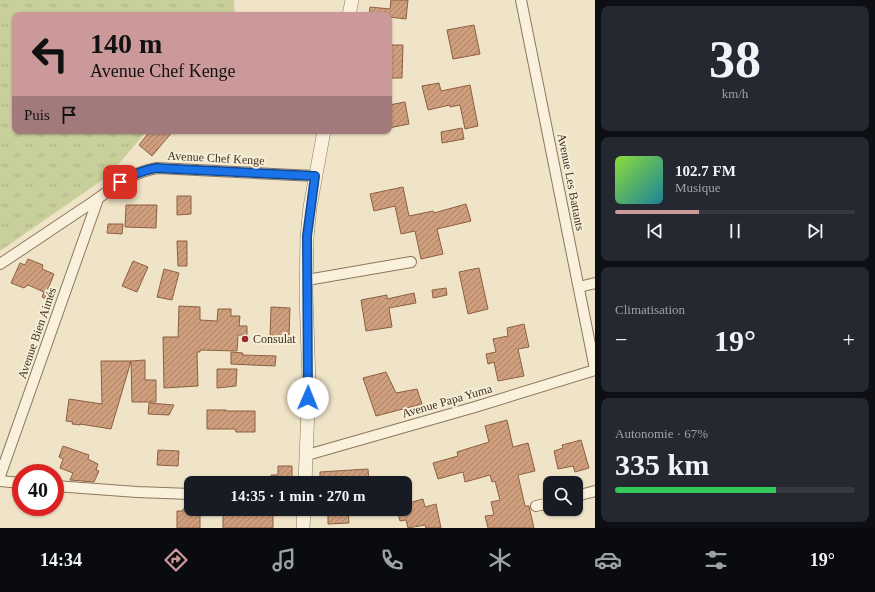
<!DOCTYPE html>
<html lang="fr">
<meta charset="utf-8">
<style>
body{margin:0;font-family:"Times New Roman",serif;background:#242831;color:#f1f3f6;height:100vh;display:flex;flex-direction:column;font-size:15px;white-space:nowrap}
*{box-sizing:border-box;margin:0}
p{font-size:13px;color:#9ea1a6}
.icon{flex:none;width:22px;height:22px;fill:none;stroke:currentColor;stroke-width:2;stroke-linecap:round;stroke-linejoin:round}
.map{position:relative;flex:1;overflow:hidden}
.drawer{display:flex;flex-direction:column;gap:6px;padding:6px;background:#0d0f14;width:280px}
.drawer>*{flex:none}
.guide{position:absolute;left:12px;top:12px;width:380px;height:122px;border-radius:8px;box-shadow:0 1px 3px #0004;background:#cc999b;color:#111;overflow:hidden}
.tools{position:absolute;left:543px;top:476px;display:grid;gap:8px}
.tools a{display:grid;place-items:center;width:40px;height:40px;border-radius:8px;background:#171b24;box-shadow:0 1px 3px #0004;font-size:20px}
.speed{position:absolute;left:12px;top:464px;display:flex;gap:8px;font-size:20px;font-weight:700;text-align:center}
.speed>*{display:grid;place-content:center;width:52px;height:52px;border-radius:50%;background:#171b24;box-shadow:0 1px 3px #0004;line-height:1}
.speed .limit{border:6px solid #d22;background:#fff;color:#111}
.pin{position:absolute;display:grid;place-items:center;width:34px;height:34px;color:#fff;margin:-17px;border-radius:8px;box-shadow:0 2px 6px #0006}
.me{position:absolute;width:44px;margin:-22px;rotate:1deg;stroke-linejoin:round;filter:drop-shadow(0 0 3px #0008)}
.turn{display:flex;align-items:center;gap:14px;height:84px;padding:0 12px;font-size:18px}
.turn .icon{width:52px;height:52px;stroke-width:2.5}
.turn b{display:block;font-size:28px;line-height:34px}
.then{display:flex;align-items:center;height:38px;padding:0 12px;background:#0003;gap:8px;font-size:15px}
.big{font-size:30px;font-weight:700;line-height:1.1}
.drawer .card{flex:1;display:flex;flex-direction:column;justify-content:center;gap:6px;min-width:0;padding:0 14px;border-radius:8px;background:#242831}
.drawer .dial{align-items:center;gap:0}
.dial b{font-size:52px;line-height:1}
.song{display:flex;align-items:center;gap:12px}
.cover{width:48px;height:48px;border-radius:6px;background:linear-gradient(135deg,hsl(90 70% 55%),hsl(190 70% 35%))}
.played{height:4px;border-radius:2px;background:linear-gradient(90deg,#cc999b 35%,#363941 35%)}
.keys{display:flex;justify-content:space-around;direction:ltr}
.heat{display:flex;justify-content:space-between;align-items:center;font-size:22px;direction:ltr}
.charge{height:6px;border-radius:3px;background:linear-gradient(90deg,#34c759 67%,#363941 0)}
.trip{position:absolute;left:184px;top:476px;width:228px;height:40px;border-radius:8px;background:#171b24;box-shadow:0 1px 3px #0004;font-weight:700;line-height:40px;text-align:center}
.dock{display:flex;height:64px;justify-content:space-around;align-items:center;background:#090b0e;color:#9ea1a6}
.dock .icon{width:28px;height:28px}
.dock .on{color:#cc999b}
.dock b{font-size:18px;color:#f1f3f6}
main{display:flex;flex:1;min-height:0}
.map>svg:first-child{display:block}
.grass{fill:url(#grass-tufts)}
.building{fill:url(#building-hatch);stroke:#8d5f41}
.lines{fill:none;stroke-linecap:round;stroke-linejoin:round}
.minor-casing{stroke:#8d765c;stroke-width:12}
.tertiary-casing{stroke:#8d765c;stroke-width:14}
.minor{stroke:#faf1dc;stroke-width:10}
.tertiary{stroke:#faf1dc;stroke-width:13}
.route-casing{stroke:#114b97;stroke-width:10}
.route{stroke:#1a73e8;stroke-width:7}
.poi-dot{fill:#9e2a2b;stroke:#f7eed8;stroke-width:1.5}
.labels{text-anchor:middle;stroke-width:4;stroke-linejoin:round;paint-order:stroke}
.street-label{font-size:12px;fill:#3d2e20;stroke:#f7eed8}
.poi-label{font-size:12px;fill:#3d2e20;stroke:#f7eed8;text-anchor:start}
</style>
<main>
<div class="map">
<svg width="595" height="528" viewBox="0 0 595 528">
<defs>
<pattern id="grass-tufts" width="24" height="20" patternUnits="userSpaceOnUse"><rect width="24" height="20" fill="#c9cf9b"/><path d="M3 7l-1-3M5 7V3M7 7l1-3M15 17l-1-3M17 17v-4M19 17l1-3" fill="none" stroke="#aeb285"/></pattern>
<pattern id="building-hatch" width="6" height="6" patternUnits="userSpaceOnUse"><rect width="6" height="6" fill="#cf9f7d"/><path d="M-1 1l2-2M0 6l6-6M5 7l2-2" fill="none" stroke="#a98266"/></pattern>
</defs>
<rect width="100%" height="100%" fill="#f0e4c8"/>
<!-- grass -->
<polygon class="grass" points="0,0 234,0 235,15 15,15 15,131 147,131 108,176 0,251"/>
<!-- building -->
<g class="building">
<polygon points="391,0 408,0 406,19 389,17 389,15 369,15 370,7 390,9"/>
<polygon points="474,25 480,54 453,59 447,30"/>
<polygon points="389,45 403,45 402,78 389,78"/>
<polygon points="439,83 441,91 470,85 478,126 465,129 460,105 450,107 450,105 428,110 422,86"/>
<polygon points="405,102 409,124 389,128 389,105"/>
<polygon points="462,128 464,139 442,143 441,132"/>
<polygon points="150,131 173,131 152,156 139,145"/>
<polygon points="403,187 409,216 433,211 434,213 466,204 471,221 437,229 443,254 421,259 415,231 401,234 395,206 374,211 370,194"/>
<polygon points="177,196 191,196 191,214 177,215"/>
<polygon points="126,205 157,205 156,228 125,227"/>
<polygon points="108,224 123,224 122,234 107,233"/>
<polygon points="177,241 187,241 187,266 178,266"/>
<polygon points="28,259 43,265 42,269 54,274 48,289 53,291 49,300 42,297 44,292 28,285 24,288 11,283 20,263 25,265"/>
<polygon points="133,261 148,267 137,292 122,286"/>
<polygon points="479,268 488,309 468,314 459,272"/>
<polygon points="164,269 179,273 172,300 157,297"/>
<polygon points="446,288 447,295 433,298 432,290"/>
<polygon points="414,293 416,303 389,308 392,327 366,331 361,300 387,295 387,299"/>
<polygon points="179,306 200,307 200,320 217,321 218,309 231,309 231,316 240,316 239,326 247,326 247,335 238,335 237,351 200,350 200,352 197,352 198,386 164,388 163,337 178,337"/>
<polygon points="271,307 290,308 289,336 270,336"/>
<polygon points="524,324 529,347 518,349 524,376 498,381 494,362 488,364 486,354 496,352 493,339 508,336 507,328"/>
<polygon points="231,352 243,353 242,355 276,356 275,366 231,364"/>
<polygon points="145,360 145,380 156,380 156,402 132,402 131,361"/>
<polygon points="101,361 131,361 111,429 80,424 80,425 72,424 73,422 66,421 69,399 102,404"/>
<polygon points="217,369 237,369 236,386 217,388"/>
<polygon points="386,372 396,393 417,389 422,404 376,416 363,378"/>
<polygon points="149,403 174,405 169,415 148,414"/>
<polygon points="207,410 226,410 226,411 255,411 255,432 236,432 235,429 207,429"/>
<polygon points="507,420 513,447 528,443 535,471 518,475 525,506 529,506 534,528 488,528 485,516 494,515 491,502 500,500 495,481 492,482 490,475 465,482 463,472 438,479 433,463 458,456 457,452 489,442 485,426"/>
<polygon points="581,440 589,468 575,472 573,466 558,469 554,451 563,448 562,445"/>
<polygon points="63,446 89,455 88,459 98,464 96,470 99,471 94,482 70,480 73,473 60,468 63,459 59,457"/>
<polygon points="158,450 179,451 178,466 157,465"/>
<polygon points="278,466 292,466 292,483 271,483 271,475 278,475"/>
<polygon points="368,469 369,483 320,483 320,472"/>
<polygon points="423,499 425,507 436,504 441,528 426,528 425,525 408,528 406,520 400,521 397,509 405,509 405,504"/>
<polygon points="183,509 195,510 195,513 200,513 200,528 177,528 177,511 183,511"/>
<polygon points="223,509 268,509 268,514 273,514 273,528 223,528"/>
<polygon points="328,509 348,509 349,523 328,524"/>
</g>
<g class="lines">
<defs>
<g id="minor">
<polyline points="521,0 595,369"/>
<path d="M0 264C29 245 58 225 87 206 111 190 128 173 157 168L315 176"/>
<polyline points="307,280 411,262"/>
<polyline points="579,287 595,283"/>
<polyline points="307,455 475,407 595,370"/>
<polyline points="0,476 98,199"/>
<polyline points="0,481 21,483"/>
<polyline points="55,486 137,492 191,494"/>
<polyline points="576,496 595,491"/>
<polyline points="536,506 550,503"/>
</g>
<g id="tertiary">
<polyline points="349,15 352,0"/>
<polyline points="305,483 309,383 306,293 307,237 310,207 324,131"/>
<polyline points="303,528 304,509"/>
</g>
</defs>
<!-- minor casing -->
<use href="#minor" class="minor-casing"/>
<!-- tertiary casing -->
<use href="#tertiary" class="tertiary-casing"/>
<!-- minor -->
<use href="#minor" class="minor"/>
<!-- tertiary -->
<use href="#tertiary" class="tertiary"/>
</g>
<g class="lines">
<defs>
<path id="route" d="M120 182C132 175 143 170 156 168L315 176 307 236 308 398"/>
</defs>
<!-- route casing -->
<use href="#route" class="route-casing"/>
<!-- route -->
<use href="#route" class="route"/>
</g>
<!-- markers -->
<circle class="poi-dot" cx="245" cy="339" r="4"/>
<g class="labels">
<!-- street labels -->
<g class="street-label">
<text transform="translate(216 158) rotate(3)" y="4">Avenue Chef Kenge</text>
<text transform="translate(571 182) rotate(79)" y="4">Avenue Les Battants</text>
<text transform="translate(37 333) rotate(-71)" y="4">Avenue Bien Aimés</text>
<text transform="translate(447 401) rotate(-16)" y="4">Avenue Papa Yuma</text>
</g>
<!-- poi labels -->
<g class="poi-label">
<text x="253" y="343">Consulat</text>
</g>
</g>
</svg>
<div class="tools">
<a><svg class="icon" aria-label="search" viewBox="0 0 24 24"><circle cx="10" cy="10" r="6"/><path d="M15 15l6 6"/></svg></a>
</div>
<div class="speed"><div class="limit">40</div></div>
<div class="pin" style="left:120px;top:182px;background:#d93025"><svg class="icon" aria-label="arrive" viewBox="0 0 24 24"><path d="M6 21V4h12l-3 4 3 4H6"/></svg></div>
<svg class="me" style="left:308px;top:398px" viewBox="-20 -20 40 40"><circle r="19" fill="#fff"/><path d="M0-13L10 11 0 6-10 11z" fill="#1a73e8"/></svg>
<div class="trip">14:35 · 1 min · 270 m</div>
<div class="guide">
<div class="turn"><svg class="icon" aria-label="left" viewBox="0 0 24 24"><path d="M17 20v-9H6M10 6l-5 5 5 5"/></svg><div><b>140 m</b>Avenue Chef Kenge</div></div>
<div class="then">Puis<svg class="icon" aria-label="arrive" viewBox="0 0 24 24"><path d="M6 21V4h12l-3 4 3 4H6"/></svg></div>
</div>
</div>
<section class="drawer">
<div class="card dial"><b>38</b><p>km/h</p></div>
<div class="card">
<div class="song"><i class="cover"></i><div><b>102.7 FM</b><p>Musique</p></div></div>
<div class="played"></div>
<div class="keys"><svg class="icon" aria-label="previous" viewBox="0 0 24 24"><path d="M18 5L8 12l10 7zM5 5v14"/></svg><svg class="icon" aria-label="pause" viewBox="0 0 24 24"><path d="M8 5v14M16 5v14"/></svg><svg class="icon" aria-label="next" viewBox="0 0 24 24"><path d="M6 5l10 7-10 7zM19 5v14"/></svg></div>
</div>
<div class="card"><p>Climatisation</p>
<div class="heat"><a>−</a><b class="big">19°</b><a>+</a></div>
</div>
<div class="card"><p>Autonomie · 67%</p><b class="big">335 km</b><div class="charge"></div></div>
</section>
</main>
<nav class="dock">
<b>14:34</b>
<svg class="icon on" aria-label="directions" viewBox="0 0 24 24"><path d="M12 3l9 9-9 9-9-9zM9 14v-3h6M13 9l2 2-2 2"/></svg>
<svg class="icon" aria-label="music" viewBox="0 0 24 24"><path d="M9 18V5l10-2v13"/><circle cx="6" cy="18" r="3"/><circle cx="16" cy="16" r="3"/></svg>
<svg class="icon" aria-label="phone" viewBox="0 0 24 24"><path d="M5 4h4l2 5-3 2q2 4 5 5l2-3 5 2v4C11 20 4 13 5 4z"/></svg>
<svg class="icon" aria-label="climate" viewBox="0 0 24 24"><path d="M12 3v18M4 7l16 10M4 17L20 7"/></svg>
<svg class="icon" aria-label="car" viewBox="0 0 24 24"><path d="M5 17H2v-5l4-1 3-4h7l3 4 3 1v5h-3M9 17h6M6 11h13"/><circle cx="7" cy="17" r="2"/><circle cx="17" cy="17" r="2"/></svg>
<svg class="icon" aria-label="filters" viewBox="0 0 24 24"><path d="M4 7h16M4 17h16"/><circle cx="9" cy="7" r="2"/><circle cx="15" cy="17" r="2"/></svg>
<b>19°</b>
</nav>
